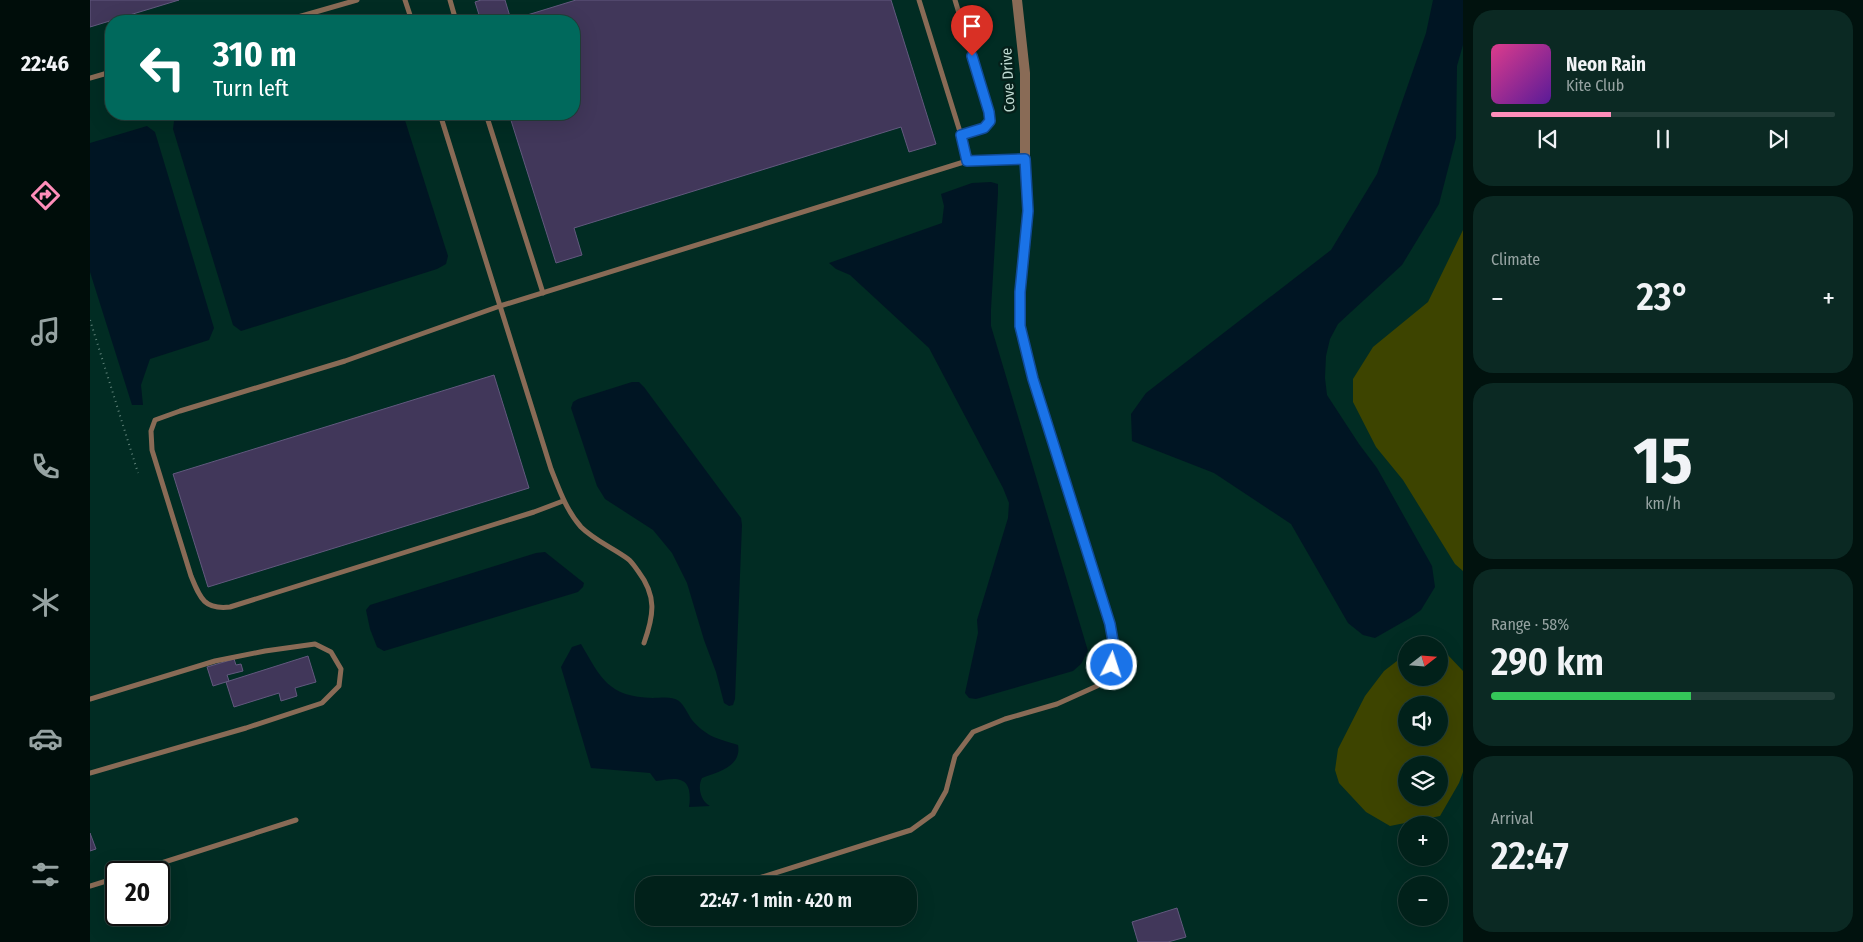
<!DOCTYPE html>
<meta charset="utf-8">
<style>
body{margin:0;font-family:"Fira Sans Condensed",sans-serif;background:#0b2923;color:#f1f3f6;height:100vh;display:flex;flex-direction:column;font-size:19px;white-space:nowrap}
*{box-sizing:border-box;margin:0}
p{font-size:16px;color:#96a3a2}
.icon{flex:none;width:28px;height:28px;fill:none;stroke:currentColor;stroke-width:2;stroke-linecap:round;stroke-linejoin:round}
.map{position:relative;flex:1;overflow:hidden}
.sheet{display:flex;flex-direction:column;gap:10px;padding:10px;background:#01120e;width:400px}
.sheet>*{flex:none}
.hud{position:absolute;left:15px;top:15px;width:475px;height:105px;border-radius:20px;box-shadow:0 5px 20px #0002,0 0 0 1px #233e39;background:#00695c;color:#fff;overflow:hidden}
.needle{width:32px;rotate:73deg}
.controls{position:absolute;left:1308px;top:636px;display:grid;gap:10px}
.controls a{display:grid;place-items:center;width:50px;height:50px;border-radius:50%;background:#01211a;box-shadow:0 5px 20px #0002,0 0 0 1px #233e39;font-size:25px}
.speed{position:absolute;left:15px;top:861px;display:flex;gap:10px;font-size:25px;font-weight:700;text-align:center}
.speed>*{display:grid;place-content:center;width:65px;height:65px;border-radius:50%;background:#01211a;box-shadow:0 5px 20px #0002,0 0 0 1px #233e39;line-height:1}
.speed .limit{border:2px solid #111;border-radius:8px;background:#fff;color:#111}
.pin{position:absolute;display:grid;place-items:center;width:42px;height:42px;color:#fff;margin:-51px -21px;border-radius:50% 50% 50% 0;rotate:-45deg;box-shadow:0 0 5px #0007}
.pin .icon{rotate:45deg}
.me{position:absolute;width:55px;margin:-28px;rotate:4deg;stroke-linejoin:round;filter:drop-shadow(0 0 4px #0008)}
.turn{display:flex;align-items:center;gap:18px;height:105px;padding:0 25px;font-size:22px}
.turn .icon{width:65px;height:65px;stroke-width:2.5}
.turn b{display:block;font-size:35px;line-height:42px}
.big{font-size:38px;font-weight:600;line-height:1.1}
.sheet .widget{flex:1;display:flex;flex-direction:column;justify-content:center;gap:8px;min-width:0;padding:0 18px;border-radius:20px;background:#0b2923}
.sheet .dial{align-items:center;gap:0}
.dial b{font-size:65px;line-height:1}
.song{display:flex;align-items:center;gap:15px}
.cover{width:60px;height:60px;border-radius:8px;background:linear-gradient(135deg,hsl(330 70% 55%),hsl(270 70% 35%))}
.played{height:5px;border-radius:2px;background:linear-gradient(90deg,#ff8eba 35%,#233e39 35%)}
.keys{display:flex;justify-content:space-around;direction:ltr}
.heat{display:flex;justify-content:space-between;align-items:center;font-size:28px;direction:ltr}
.charge{height:8px;border-radius:4px;background:linear-gradient(90deg,#34c759 58%,#233e39 0)}
.trip{position:absolute;left:545px;top:876px;width:282px;height:50px;border-radius:20px;background:#01211a;box-shadow:0 5px 20px #0002,0 0 0 1px #233e39;font-weight:600;line-height:50px;text-align:center}
main{display:flex;flex:1;min-height:0}
.dock{display:flex;flex-direction:column;width:90px;justify-content:space-around;align-items:center;background:#000d0a;color:#96a3a2}
.dock .icon{width:35px;height:35px}
.dock .active{color:#ff8eba}
.dock b{font-size:22px;color:#f1f3f6}
.map>svg:first-child{display:block}
.green{fill:#3d4400;fill-rule:evenodd}
.water{fill:#001523}
.building{fill:#41375a;stroke:#62597e}
.lines{fill:none;stroke-linecap:round;stroke-linejoin:round}
.path{stroke:#5e8178;stroke-width:2;stroke-dasharray:1 4;stroke-linecap:butt}
.lane{stroke:#896b56;stroke-width:5}
.street{stroke:#896b56;stroke-width:10}
.route-casing{stroke:#114b97;stroke-width:12}
.route{stroke:#1a73e8;stroke-width:9}
.labels{text-anchor:middle;stroke-width:5;stroke-linejoin:round;paint-order:stroke}
.street-label{font-size:15px;fill:#c0dad2;stroke:#05201a}
</style>
<main>
<nav class="dock">
<b>22:46</b>
<svg class="icon active" aria-label="directions" viewBox="0 0 24 24"><path d="M12 3l9 9-9 9-9-9zM9 14v-3h6M13 9l2 2-2 2"/></svg>
<svg class="icon" aria-label="music" viewBox="0 0 24 24"><path d="M9 18V5l10-2v13"/><circle cx="6" cy="18" r="3"/><circle cx="16" cy="16" r="3"/></svg>
<svg class="icon" aria-label="phone" viewBox="0 0 24 24"><path d="M5 4h4l2 5-3 2q2 4 5 5l2-3 5 2v4C11 20 4 13 5 4z"/></svg>
<svg class="icon" aria-label="climate" viewBox="0 0 24 24"><path d="M12 3v18M4 7l16 10M4 17L20 7"/></svg>
<svg class="icon" aria-label="car" viewBox="0 0 24 24"><path d="M5 17H2v-5l4-1 3-4h7l3 4 3 1v5h-3M9 17h6M6 11h13"/><circle cx="7" cy="17" r="2"/><circle cx="17" cy="17" r="2"/></svg>
<svg class="icon" aria-label="filters" viewBox="0 0 24 24"><path d="M4 7h16M4 17h16"/><circle cx="9" cy="7" r="2"/><circle cx="15" cy="17" r="2"/></svg>
</nav>
<div class="map">
<svg width="1373" height="942" viewBox="0 0 1373 942">
<rect width="100%" height="100%" fill="#012c23"/>
<!-- green -->
<g class="green">
<polygon points="1373,230 1373,571 1365,564 1313,480 1286,447 1263,402 1263,379 1283,347 1338,302"/>
<path d="M1349 652 1356 653 1373 671V772L1369 783 1350 816 1300 826 1276 812 1249 783 1245 770 1248 749 1275 696 1294 671 1316 654V678H1349ZM1316 705H1349V738H1316ZM1316 765H1349V798H1316Z"/>
</g>
<!-- water -->
<g class="water">
<polygon points="1343,0 1373,0 1373,45 1367,66 1366,138 1349,204 1312,265 1248,324 1240,339 1236,356 1235,378 1237,395 1269,444 1287,468 1342,566 1345,587 1331,610 1320,618 1285,638 1273,635 1258,623 1201,524 1124,473 1042,441 1041,414 1056,393 1241,250 1287,174 1336,33"/>
<polygon points="97,114 313,114 358,256 356,264 347,269 151,331 143,325 83,129 84,121 90,116"/>
<polygon points="57,126 65,132 124,328 119,340 60,359 51,385 53,405 42,405 0,272 0,143"/>
<polygon points="901,182 908,184 908,193 901,309 901,326 998,651 991,664 983,671 886,699 879,698 875,693 888,633 887,620 918,518 919,503 913,488 839,348 760,275 746,269 739,263 852,223 854,206 851,194 882,183"/>
<polygon points="542,382 549,382 554,387 651,518 652,525 645,699 643,705 639,706 634,703 626,672 614,640 597,583 582,553 563,530 515,499 507,486 481,408 483,402 488,399"/>
<polygon points="455,552 494,583 493,587 488,592 294,651 287,647 280,629 276,610 280,605 446,553"/>
<path d="M491 644C511 678 518 697 563 698 571 698 582 696 589 701 594 705 598 714 602 720 618 738 627 738 648 745 652 767 627 772 612 778 607 788 611 801 620 806L599 807C600 801 600 796 599 790 595 774 578 780 566 781L560 773 501 768 471 667 482 647Z"/>
</g>
<!-- building -->
<g class="building">
<polygon points="0,0 89,0 0,27"/>
<polygon points="391,0 415,0 421,20 486,0 801,0 846,144 819,152 811,127 484,228 492,255 466,263 419,114 484,114 484,21 391,21 385,2"/>
<polygon points="404,375 439,488 118,587 83,474"/>
<polygon points="218,656 226,682 205,688 207,696 191,701 189,693 144,707 136,682"/>
<polygon points="144,659 146,665 151,664 153,671 137,675 139,681 123,686 117,667"/>
<polygon points="0,833 6,849 0,851"/>
<polygon points="1087,908 1096,937 1078,942 1048,942 1042,922"/>
</g>
<g class="lines">
<!-- path -->
<polyline class="path" points="0,320 48,473"/>
<!-- lane -->
<g class="lane">
<polyline points="315,0 322,21"/>
<polyline points="360,0 366,21"/>
<polyline points="829,0 871,135"/>
<polyline points="865,0 899,112 900,121 894,128 871,135 877,161"/>
<polyline points="194,21 267,0"/>
<polyline points="0,78 21,72"/>
<path d="M350 114 461 469C469 489 476 510 491 527 504 540 523 548 538 559 542 562 545 567 548 571 567 596 564 615 554 643"/>
<polyline points="396,114 453,293"/>
<path d="M473 501 444 512 140 607C114 610 110 598 101 576L62 450 61 431 65 420 90 411 255 361 410 306 877 161 935 159 938 211 930 292V326L943 379 1021 624 1025 647 1022 665 1007 686 967 704 915 719 883 732 865 756 856 791 843 814 821 830 666 879"/>
<polyline points="0,699 125,661 175,651 225,644 241,652 251,669 249,686 232,703 156,728 0,773"/>
<polyline points="43,872 206,820"/>
<polyline points="0,886 26,878"/>
</g>
<!-- street -->
<polyline class="street" points="927,0 935,73 935,159"/>
</g>
<g class="lines">
<defs>
<polyline id="route" points="882,56 899,112 900,121 894,128 871,135 877,161 935,159 938,211 930,292 930,326 943,379 1020,624 1024,647 1022,665"/>
</defs>
<!-- route casing -->
<use href="#route" class="route-casing"/>
<!-- route -->
<use href="#route" class="route"/>
</g>
<g class="labels">
<!-- street labels -->
<g class="street-label">
<text transform="translate(918 80) rotate(-93)" y="5">Cove Drive</text>
</g>
</g>
</svg>
<div class="controls">
<a><svg class="needle" viewBox="-14 -14 28 28"><path d="M0-13l5 13h-10z" fill="#e53935"/><path d="M0 13l5-13h-10z" fill="#96a3a2"/></svg></a>
<a><svg class="icon" aria-label="sound" viewBox="0 0 24 24"><path d="M4 9h4l5-4v14l-5-4H4zM17 9q2 3 0 6"/></svg></a>
<a><svg class="icon" aria-label="layers" viewBox="0 0 24 24"><path d="M12 4l9 5-9 5-9-5zM3 14l9 5 9-5"/></svg></a>
<a>+</a>
<a>−</a>
</div>
<div class="speed"><div class="limit">20</div></div>
<div class="pin" style="left:882px;top:56px;background:#d93025"><svg class="icon" aria-label="arrive" viewBox="0 0 24 24"><path d="M6 21V4h12l-3 4 3 4H6"/></svg></div>
<svg class="me" style="left:1022px;top:665px" viewBox="-20 -20 40 40"><circle r="17" fill="#1a73e8" stroke="#fff" stroke-width="3"/><path d="M0-11L8 9 0 5-8 9z" fill="#fff"/></svg>
<div class="trip">22:47 · 1 min · 420 m</div>
<div class="hud">
<div class="turn"><svg class="icon" aria-label="left" viewBox="0 0 24 24"><path d="M17 20v-9H6M10 6l-5 5 5 5"/></svg><div><b>310 m</b>Turn left</div></div>
</div>
</div>
<section class="sheet">
<div class="widget">
<div class="song"><i class="cover"></i><div><b>Neon Rain</b><p>Kite Club</p></div></div>
<div class="played"></div>
<div class="keys"><svg class="icon" aria-label="previous" viewBox="0 0 24 24"><path d="M18 5L8 12l10 7zM5 5v14"/></svg><svg class="icon" aria-label="pause" viewBox="0 0 24 24"><path d="M8 5v14M16 5v14"/></svg><svg class="icon" aria-label="next" viewBox="0 0 24 24"><path d="M6 5l10 7-10 7zM19 5v14"/></svg></div>
</div>
<div class="widget"><p>Climate</p>
<div class="heat"><a>−</a><b class="big">23°</b><a>+</a></div>
</div>
<div class="widget dial"><b>15</b><p>km/h</p></div>
<div class="widget"><p>Range · 58%</p><b class="big">290 km</b><div class="charge"></div></div>
<div class="widget"><p>Arrival</p><b class="big">22:47</b></div>
</section>
</main>
